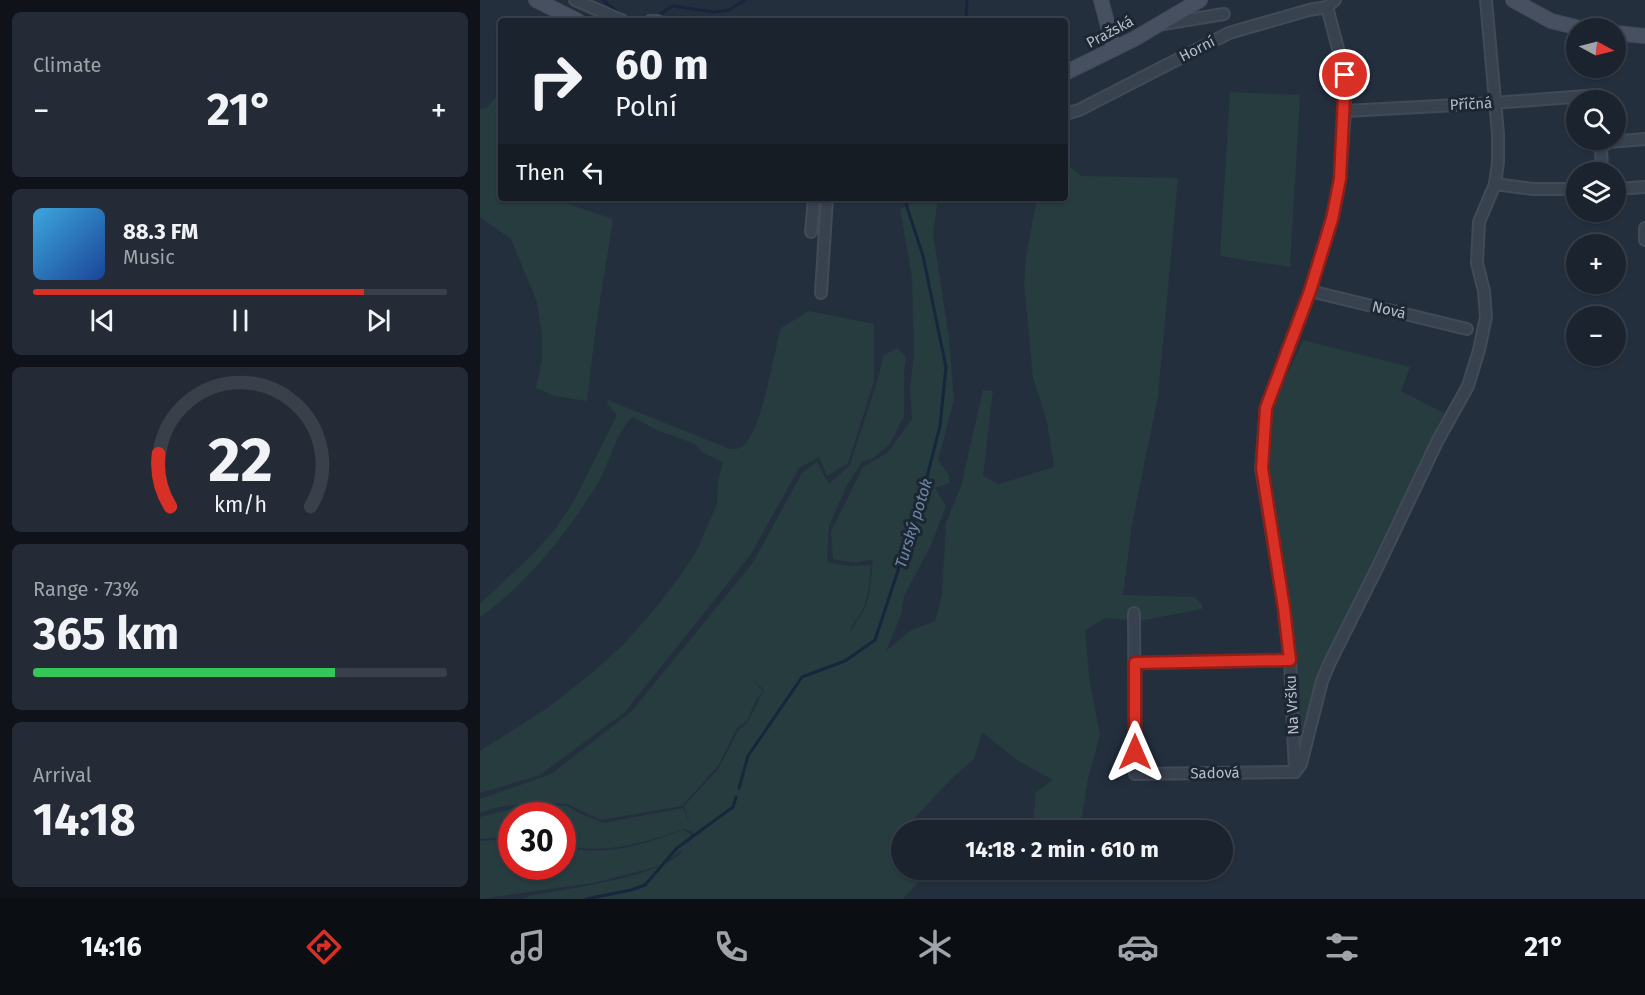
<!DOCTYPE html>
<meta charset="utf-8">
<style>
body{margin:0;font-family:"Fira Sans",sans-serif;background:#242b36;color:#f1f3f6;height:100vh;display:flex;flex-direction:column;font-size:22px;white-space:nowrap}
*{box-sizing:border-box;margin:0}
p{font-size:20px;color:#a0a4aa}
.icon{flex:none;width:33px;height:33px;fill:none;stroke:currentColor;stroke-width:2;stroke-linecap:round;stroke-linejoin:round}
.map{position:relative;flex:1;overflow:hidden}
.side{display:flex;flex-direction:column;gap:12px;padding:12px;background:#0f1319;width:480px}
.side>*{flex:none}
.hud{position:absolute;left:18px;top:18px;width:570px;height:183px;border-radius:6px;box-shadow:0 2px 4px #0004,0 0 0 2px #39404a;background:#1b232e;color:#f1f3f6;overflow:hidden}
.needle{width:39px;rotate:97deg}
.fabs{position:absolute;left:1086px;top:18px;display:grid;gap:12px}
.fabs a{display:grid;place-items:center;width:60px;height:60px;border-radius:50%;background:#1b232e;box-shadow:0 2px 4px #0004,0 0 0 2px #39404a;font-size:30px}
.speed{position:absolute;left:18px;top:802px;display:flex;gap:12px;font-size:30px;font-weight:700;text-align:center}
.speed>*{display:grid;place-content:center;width:78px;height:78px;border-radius:50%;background:#1b232e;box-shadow:0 2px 4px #0004,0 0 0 2px #39404a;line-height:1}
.speed .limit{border:9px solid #d22;background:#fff;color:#111}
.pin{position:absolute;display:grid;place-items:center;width:51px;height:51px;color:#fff;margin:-26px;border:3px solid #fff;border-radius:50%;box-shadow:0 2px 6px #0007}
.me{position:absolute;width:66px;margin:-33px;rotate:0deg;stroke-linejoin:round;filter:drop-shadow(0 0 4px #0008)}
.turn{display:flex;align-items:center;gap:21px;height:126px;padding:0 18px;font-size:27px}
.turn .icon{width:78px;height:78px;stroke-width:2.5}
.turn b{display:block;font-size:42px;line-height:51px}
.then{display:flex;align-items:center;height:57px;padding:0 18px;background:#0003;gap:12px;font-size:22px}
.big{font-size:45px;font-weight:700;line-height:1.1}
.side .card{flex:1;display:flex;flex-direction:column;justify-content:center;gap:9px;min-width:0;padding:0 21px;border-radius:9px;background:#242b36}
.side .dial{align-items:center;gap:0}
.dial svg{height:156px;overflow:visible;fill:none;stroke:#39404a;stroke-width:7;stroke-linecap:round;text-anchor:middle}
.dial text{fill:#f1f3f6;stroke:none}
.song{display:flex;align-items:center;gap:18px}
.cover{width:72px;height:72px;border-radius:9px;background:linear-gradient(135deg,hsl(200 70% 55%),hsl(220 70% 35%))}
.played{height:6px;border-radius:3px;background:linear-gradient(90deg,#d93025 80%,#39404a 80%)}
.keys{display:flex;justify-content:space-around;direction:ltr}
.heat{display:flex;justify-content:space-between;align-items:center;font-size:33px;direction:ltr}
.charge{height:9px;border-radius:4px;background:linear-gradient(90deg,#34c759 73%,#39404a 0)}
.trip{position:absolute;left:411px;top:820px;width:342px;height:60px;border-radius:30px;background:#1b232e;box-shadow:0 2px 4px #0004,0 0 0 2px #39404a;font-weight:700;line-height:60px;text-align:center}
.dock{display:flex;height:96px;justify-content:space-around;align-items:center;background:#0b0e12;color:#a0a4aa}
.dock .icon{width:42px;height:42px}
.dock .current{color:#d93025}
.dock b{font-size:27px;color:#f1f3f6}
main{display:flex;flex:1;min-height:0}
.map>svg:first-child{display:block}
.green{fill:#263c3f}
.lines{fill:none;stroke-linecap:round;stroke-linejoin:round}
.stream{stroke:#17263c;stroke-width:3}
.street-casing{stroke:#414a57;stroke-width:14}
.secondary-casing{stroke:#414a57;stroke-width:16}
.street{stroke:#38414e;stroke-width:10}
.secondary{stroke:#465061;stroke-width:14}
.route-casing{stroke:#8d1f18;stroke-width:15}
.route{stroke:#d93025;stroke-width:10}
.labels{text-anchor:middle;stroke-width:6;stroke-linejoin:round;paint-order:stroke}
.street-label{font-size:15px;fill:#b4bcc9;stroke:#1d2633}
.water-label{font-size:16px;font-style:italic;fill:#6d86a8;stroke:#1d2633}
</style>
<main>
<section class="side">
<div class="card"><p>Climate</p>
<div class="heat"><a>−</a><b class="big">21°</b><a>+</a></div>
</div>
<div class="card">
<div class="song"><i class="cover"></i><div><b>88.3 FM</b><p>Music</p></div></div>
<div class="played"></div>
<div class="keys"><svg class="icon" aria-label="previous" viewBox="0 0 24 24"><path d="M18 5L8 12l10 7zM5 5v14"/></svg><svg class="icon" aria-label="pause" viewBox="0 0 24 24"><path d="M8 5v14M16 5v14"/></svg><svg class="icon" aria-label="next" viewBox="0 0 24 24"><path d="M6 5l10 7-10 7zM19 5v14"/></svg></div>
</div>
<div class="card dial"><svg viewBox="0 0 100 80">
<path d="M14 69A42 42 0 1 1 86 69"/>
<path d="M14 69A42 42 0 0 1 8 42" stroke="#d93025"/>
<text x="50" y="56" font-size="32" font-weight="700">22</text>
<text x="50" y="72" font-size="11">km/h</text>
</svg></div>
<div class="card"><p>Range · 73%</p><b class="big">365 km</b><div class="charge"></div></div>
<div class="card"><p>Arrival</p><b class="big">14:18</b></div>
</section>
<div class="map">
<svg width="1165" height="899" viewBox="0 0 1165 899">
<rect width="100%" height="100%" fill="#242f3e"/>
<!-- green -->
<g class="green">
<polygon points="21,90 21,198 93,198 88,204 133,219 116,326 107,401 74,396 56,388 62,359 62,335 57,302 31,239 0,217 0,109 7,108"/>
<polygon points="750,92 820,95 810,267 740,256"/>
<path d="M585 162 601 176 698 178 678 396 652 525 643 595 715 597 722 604V609L659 621 625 618 605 630 609 677 620 735 608 778 600 831H560L553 823 556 792 573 780 537 760 502 732 494 759 471 779 426 827 427 831H422V870H430L439 881 423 899H43L49 896C79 890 191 876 203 849L180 866 113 883 0 899V841L31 839 32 867H82L83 847C128 857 161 845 203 830L211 834 205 847 213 835 212 832 204 829C163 843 126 855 83 845L82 816H32L31 836 0 839V817L46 805H67L87 806 103 815 124 823 203 808 210 823 204 806 239 768 258 731 268 722 284 690 270 677 283 691 276 700 267 721 257 728 238 766 202 806 121 820 87 804 52 802 19 807 0 813V799L71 774 151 712 272 564 322 473 337 462 349 484 370 465 399 375 403 356 417 348 426 357 424 372V416L410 444 393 458 382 462 367 485 349 526 347 562 369 566 391 565C389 579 389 596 383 609 379 617 371 625 370 633 375 623 381 616 385 608 391 593 391 575 393 559L375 563 353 559 351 532 383 467 407 453 432 419 430 388 434 354 432 277 420 209 437 200 458 199 453 233 469 338 474 400 458 460 469 475V483L455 488 466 506 451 545 424 596 421 615 406 651 430 631 455 621 462 595 466 523 481 486 503 390 513 391 503 476 519 484 574 467 567 422 553 377 544 285 546 257 557 198H585Z"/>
<path d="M329 311 394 324V382L368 463 347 476 339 457 319 468 271 554 145 712 60 775 0 793V751L66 709 112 673 144 644 178 605 203 572 217 550 237 504 238 481 243 462 223 453 215 444 177 430 152 417C134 436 130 464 116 486 85 536 48 583 0 617V604L56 551 76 528 94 501 137 415 127 404 128 400 250 449C255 449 259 449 263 446 283 428 293 355 301 328Z"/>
<polygon points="823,340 930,367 921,391 964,413 842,664 821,745 817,749 805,589 789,463 791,410"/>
</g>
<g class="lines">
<!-- stream -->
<g class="stream">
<polyline points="123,0 140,14"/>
<polyline points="176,17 192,6 234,12 249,10 265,0"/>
<polyline points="486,21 487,0"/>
<polyline points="259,788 268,756 322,677 365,661 395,640 440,504 460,426 466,367 443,256 424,198"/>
<polyline points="106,899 151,890 165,885 197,848 253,807 256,797"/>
</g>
<defs>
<g id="street">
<polyline points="95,0 143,21"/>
<polyline points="170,21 178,21"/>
<polyline points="683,24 744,14"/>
<polyline points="865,111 1014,103 1118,95"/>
<polyline points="585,114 599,110 749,33 829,10 847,7 855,0"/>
<polyline points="1122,172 1121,147 1129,142 1165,139"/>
<polyline points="1015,184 1053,189 1096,189"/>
<polyline points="1136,189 1165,187"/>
<polyline points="1165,228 1165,240"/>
<polyline points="331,232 334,198"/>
<polyline points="830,291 987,329"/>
<polyline points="341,293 347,198"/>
<polyline points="654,613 655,774 815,772"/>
<polyline points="655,663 810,660"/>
<polyline points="815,772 821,764 842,681 850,662 898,566 958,440 988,386 999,350 1006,317 1004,291 997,263 999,222 1015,184 1018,162 1018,134 1006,0"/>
<polyline points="815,772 810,660 804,608 781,468 786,408 830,291 852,219 860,179 865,111 865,75 847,7"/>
</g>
<g id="secondary">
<polyline points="56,0 98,21"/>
<polyline points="621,0 634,49"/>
<polyline points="1033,0 1071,21 1100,28"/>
<polyline points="1136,33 1165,36"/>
<polyline points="585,73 654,39 720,0"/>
</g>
</defs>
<!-- street casing -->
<use href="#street" class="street-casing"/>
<!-- secondary casing -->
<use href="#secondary" class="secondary-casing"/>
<!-- street -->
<use href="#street" class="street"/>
<!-- secondary -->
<use href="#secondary" class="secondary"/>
</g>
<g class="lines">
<defs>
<polyline id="route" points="655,752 655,663 810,660 804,608 782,468 786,408 830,291 852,219 860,179 865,75"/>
</defs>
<!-- route casing -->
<use href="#route" class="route-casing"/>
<!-- route -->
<use href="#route" class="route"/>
</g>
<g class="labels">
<!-- street labels -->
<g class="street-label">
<text transform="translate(630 32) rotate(-28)" y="5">Pražská</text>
<text transform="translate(717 49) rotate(-27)" y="5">Horní</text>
<text transform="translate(991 104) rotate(-3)" y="5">Příčná</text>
<text transform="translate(909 310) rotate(13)" y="5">Nová</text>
<text transform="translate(812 705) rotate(-93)" y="5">Na Vršku</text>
<text transform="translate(735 773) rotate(-1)" y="5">Sadová</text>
</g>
<!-- water labels -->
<g class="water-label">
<text transform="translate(433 523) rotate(-73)" y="6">Turský potok</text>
</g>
</g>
</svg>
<div class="fabs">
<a><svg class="needle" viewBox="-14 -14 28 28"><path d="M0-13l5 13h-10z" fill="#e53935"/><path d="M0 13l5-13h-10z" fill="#a0a4aa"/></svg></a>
<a><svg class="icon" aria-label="search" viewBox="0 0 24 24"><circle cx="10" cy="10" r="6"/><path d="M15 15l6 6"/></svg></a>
<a><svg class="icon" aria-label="layers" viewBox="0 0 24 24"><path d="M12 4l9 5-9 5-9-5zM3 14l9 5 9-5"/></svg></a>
<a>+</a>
<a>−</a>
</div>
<div class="speed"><div class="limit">30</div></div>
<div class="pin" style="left:865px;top:75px;background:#d93025"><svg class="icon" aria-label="arrive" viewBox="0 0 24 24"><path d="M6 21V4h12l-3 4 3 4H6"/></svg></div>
<svg class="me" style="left:655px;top:752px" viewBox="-20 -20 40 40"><path d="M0-17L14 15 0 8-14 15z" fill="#d93025" stroke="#fff" stroke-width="4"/></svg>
<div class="trip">14:18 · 2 min · 610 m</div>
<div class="hud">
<div class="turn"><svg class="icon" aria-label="right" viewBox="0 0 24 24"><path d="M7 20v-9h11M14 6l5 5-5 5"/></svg><div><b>60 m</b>Polní</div></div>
<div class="then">Then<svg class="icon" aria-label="left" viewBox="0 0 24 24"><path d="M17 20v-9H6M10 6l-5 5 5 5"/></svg></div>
</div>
</div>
</main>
<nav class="dock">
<b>14:16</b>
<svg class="icon current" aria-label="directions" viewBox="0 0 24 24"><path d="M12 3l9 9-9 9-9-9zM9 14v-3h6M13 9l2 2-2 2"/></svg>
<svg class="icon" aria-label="music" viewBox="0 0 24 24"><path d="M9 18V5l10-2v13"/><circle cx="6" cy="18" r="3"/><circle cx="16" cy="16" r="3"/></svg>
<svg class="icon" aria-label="phone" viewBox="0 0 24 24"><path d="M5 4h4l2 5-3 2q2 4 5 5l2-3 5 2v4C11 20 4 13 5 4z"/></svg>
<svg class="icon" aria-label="climate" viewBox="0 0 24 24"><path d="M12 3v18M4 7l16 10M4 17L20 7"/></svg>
<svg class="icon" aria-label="car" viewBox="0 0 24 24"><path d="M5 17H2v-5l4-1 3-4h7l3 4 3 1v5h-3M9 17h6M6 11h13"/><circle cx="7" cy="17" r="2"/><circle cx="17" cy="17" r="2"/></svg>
<svg class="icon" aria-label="filters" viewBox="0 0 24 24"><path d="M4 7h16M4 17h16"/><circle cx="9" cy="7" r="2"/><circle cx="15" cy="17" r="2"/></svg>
<b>21°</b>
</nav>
